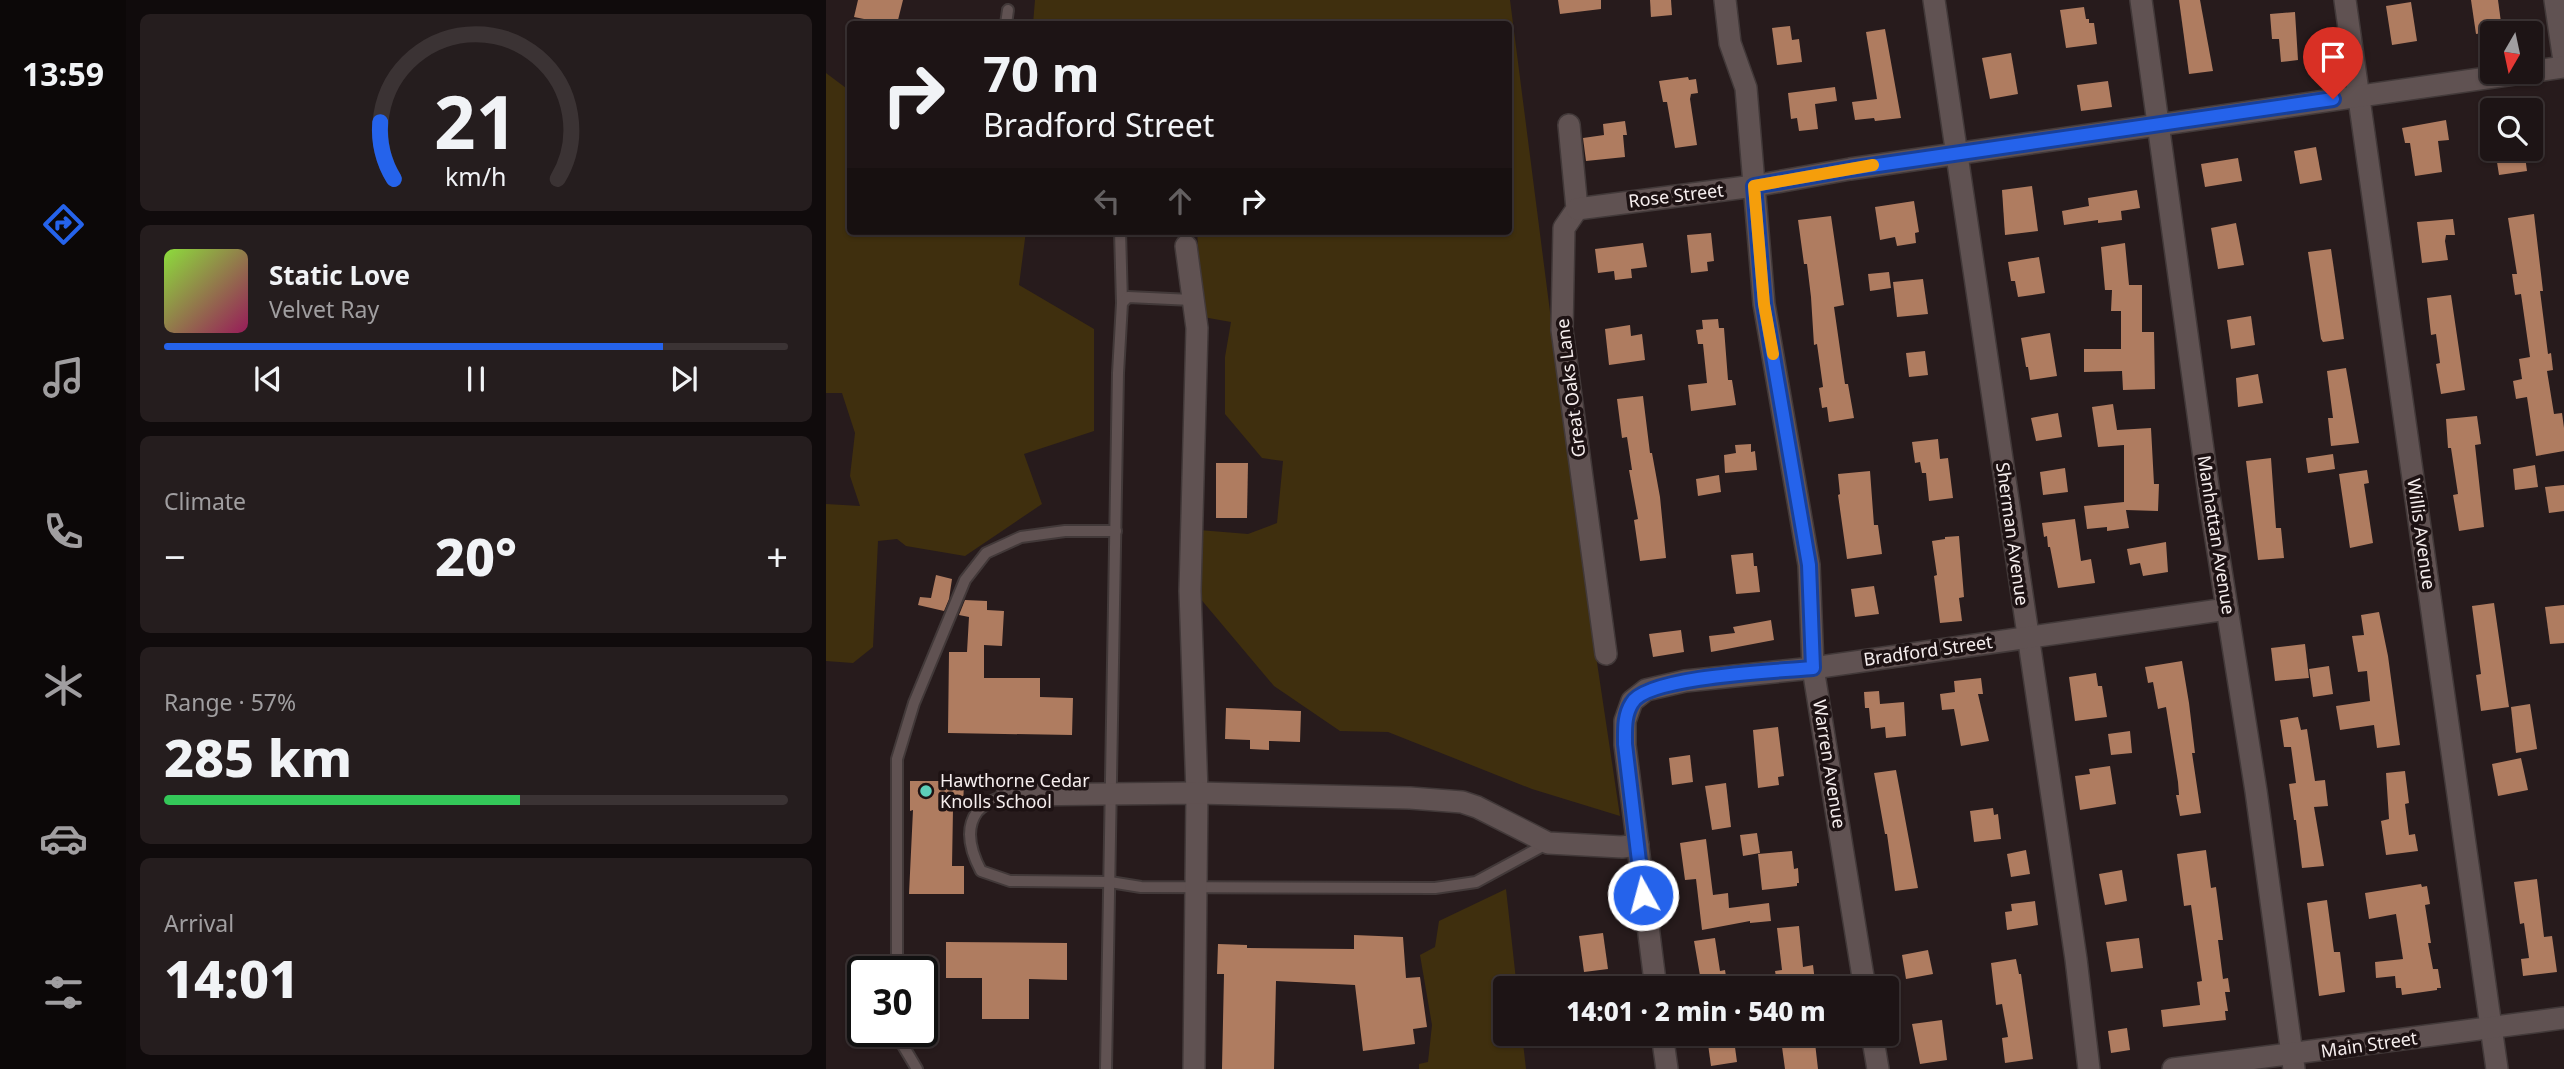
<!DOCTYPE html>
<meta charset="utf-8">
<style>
body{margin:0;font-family:"Noto Sans",sans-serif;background:#251d1e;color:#f1f3f6;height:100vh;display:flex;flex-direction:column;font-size:26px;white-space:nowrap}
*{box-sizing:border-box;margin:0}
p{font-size:23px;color:#a09ea0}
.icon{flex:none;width:38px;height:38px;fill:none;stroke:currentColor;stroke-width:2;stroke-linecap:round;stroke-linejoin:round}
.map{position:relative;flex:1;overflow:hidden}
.side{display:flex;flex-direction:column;gap:14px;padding:14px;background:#100b0c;width:700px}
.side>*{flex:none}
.banner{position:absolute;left:21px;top:21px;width:665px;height:214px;border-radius:7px;box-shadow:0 2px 5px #0004,0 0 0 2px #3b3334;background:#1d1415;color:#f1f3f6;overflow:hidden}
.needle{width:46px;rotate:189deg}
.controls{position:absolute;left:1654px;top:21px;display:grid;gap:14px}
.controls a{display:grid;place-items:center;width:63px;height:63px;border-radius:7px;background:#1d1415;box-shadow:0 2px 5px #0004,0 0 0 2px #3b3334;font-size:35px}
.speed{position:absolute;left:21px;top:956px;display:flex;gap:14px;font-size:35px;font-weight:700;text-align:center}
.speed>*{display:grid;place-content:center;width:91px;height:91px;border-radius:50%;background:#1d1415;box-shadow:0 2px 5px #0004,0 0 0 2px #3b3334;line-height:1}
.speed .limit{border:4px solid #111;border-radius:10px;background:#fff;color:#111}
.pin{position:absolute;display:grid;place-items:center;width:60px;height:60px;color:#fff;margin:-72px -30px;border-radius:50% 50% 50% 0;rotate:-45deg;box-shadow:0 0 7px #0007}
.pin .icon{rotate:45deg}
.me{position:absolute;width:77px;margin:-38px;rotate:353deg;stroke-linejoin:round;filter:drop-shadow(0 0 5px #0008)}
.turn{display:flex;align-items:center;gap:24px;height:147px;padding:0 21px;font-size:32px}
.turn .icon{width:91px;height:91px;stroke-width:2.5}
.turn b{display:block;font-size:49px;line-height:60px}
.lanes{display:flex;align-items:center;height:66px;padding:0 21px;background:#0003;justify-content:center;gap:35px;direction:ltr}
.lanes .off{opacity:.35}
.big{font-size:52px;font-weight:800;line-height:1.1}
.side .card{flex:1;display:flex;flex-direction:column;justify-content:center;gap:10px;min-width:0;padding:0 24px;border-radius:10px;background:#251d1e}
.side .dial{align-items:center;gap:0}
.dial svg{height:182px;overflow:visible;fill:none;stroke:#3b3334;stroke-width:7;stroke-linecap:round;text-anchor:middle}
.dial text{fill:#f1f3f6;stroke:none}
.song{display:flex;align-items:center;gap:21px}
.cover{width:84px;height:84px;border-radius:10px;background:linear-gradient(135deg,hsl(90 70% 55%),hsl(330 70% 35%))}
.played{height:7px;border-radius:4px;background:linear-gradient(90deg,#2563eb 80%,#3b3334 80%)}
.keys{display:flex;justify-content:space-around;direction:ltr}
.heat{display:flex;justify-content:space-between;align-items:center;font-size:38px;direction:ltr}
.charge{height:10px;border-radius:5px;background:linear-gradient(90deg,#34c759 57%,#3b3334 0)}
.trip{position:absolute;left:667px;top:976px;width:406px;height:70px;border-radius:7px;background:#1d1415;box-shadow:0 2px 5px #0004,0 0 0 2px #3b3334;font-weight:800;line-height:70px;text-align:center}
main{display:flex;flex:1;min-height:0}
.dock{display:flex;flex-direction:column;width:126px;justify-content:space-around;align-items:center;background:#0c0808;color:#a09ea0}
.dock .icon{width:49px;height:49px}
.dock .active{color:#2563eb}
.dock b{font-size:32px;color:#f1f3f6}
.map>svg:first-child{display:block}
.green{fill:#3f2f0e}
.building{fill:#af7c60}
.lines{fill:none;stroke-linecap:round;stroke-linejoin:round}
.lane-casing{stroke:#423939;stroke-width:14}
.street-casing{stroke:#423939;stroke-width:24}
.lane{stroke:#605252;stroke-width:10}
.street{stroke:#605252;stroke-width:21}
.route-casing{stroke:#184099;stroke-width:18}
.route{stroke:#2563eb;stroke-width:12}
.slow{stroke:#f59e0b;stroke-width:12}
.poi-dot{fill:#5dceb9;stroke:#1d1213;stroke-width:2.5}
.labels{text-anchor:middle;stroke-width:7;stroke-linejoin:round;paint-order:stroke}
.street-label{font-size:18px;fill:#f6eeee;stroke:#1d1213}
.poi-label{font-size:18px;fill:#f6eeee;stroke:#1d1213;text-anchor:start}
</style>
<main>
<nav class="dock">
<b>13:59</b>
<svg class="icon active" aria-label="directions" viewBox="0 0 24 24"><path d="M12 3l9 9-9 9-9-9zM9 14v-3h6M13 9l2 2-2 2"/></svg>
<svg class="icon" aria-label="music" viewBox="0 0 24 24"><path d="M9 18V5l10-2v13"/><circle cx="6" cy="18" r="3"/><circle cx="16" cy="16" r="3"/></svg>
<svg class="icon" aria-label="phone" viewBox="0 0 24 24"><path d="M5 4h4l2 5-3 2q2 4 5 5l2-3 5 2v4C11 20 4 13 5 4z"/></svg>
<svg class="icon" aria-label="climate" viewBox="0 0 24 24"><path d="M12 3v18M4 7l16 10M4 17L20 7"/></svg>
<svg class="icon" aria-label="car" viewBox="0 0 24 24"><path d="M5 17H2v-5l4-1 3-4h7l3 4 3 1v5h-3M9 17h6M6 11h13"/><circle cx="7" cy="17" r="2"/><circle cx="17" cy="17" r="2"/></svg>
<svg class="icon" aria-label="filters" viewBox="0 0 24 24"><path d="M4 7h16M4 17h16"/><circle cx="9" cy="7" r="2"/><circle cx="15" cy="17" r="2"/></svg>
</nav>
<section class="side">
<div class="card dial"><svg viewBox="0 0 100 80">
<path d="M14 69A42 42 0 1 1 86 69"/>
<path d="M14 69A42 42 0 0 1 8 44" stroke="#2563eb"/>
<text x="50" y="56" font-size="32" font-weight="700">21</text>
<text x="50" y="72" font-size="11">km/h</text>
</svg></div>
<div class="card">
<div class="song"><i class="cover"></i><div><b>Static Love</b><p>Velvet Ray</p></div></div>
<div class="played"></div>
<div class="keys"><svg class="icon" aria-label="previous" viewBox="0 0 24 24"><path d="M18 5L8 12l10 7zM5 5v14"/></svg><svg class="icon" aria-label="pause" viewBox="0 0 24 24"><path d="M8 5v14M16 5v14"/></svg><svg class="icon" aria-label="next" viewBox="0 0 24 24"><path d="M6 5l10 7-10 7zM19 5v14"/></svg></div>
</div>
<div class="card"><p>Climate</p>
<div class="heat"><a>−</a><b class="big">20°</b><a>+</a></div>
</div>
<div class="card"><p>Range · 57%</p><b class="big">285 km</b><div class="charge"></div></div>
<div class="card"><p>Arrival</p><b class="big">14:01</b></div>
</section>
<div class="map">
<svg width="1738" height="1069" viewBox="0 0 1738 1069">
<rect width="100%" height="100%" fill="#271b1c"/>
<!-- green -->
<g class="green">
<polygon points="209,0 684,0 757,569 794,816 706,789 562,732 514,731 448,686 373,597 373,530 422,534 451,523 457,461 436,458 399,414 399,357 405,322 377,317 371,231 682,231 682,24 207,24"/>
<polygon points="0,73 24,91 24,231 200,231 193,285 268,329 268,431 198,454 216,504 139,556 80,546 71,539 52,541 47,647 27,663 0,661 0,504 34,506 24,476 29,433 16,393 0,393"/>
<polygon points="680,889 691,989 679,989 679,1034 696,1034 700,1069 593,1069 593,1064 602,1062 606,1025 594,955 609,947 613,921"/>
</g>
<!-- building -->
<g class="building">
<polygon points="32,0 77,0 71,24 37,24 38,19 28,17"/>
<polygon points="732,0 775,0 775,9 734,14"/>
<polygon points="824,0 845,0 846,15 825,17"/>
<polygon points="1353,0 1374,0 1387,71 1363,74"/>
<polygon points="1645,0 1672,0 1676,30 1650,34"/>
<polygon points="1585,2 1591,41 1566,45 1560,6"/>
<polygon points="1258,7 1260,19 1263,19 1263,23 1268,23 1271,44 1240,48 1234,10"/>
<polygon points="1469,12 1472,60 1455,62 1453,39 1446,39 1444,14"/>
<polygon points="964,26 966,40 973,39 976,62 951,65 946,28"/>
<polygon points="1059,29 1075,118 1049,121 1048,118 1029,120 1026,102 1051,99 1040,32"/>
<polygon points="1185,53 1192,94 1164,99 1156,58"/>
<polygon points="862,77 863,80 870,79 872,93 865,94 864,99 871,145 849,148 841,102 837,102 833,81"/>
<polygon points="1282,81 1286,107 1255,111 1251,85"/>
<polygon points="1009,87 1011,101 989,104 992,129 973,131 971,118 965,119 962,93"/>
<polygon points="1620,120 1623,140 1612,141 1616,172 1589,176 1584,143 1579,143 1576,128"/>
<polygon points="799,121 801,135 797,135 799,157 760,161 757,138 778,135 777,124"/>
<polygon points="1490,147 1496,180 1474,184 1468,151"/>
<polygon points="1669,149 1698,149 1701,171 1673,175"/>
<polygon points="1412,158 1416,181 1379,187 1375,164"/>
<polygon points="1206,186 1212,231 1179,235 1176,190"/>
<polygon points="1311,190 1314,208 1295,211 1296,220 1272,223 1272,220 1238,225 1236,211 1263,206 1262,198"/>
<polygon points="1088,201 1093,232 1089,233 1090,243 1071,246 1069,237 1054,240 1049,207"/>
<polygon points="1708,214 1717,291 1714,291 1722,354 1725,353 1727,370 1721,371 1728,414 1736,413 1738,428 1738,451 1710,456 1701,397 1690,399 1687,381 1696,379 1693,359 1704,357 1695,294 1689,295 1686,274 1691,274 1682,218"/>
<polygon points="1005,216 1018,305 1008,307 1019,384 1022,384 1028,418 1003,422 1001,407 996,408 993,388 997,387 991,344 988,345 985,297 981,264 978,264 972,220"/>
<polygon points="1627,219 1629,235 1620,235 1619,241 1622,260 1596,263 1591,222"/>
<polygon points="1410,223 1418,265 1392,269 1385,228"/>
<polygon points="885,233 888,261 881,262 882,271 865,273 861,235"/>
<polygon points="817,243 821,267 805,269 806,278 789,280 788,271 772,273 769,249"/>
<polygon points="1299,243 1303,285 1316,285 1316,332 1328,332 1329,389 1297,390 1296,371 1258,372 1258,349 1295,349 1295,311 1285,311 1286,290 1279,290 1275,247"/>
<polygon points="1505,249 1518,339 1497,342 1495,339 1482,252"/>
<polygon points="1213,257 1219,293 1192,297 1189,281 1185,281 1182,262"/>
<polygon points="1063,272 1065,288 1044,291 1042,274"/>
<polygon points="1097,279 1102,314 1071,317 1067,282"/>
<polygon points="1625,295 1639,390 1615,394 1610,364 1614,363 1610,334 1605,335 1601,298"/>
<polygon points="1425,316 1429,345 1405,349 1401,320"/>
<polygon points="892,319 893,328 898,328 902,380 906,380 910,405 865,411 862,385 881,383 877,344 872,344 870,330 877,329 876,320"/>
<polygon points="804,325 805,336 816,334 819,360 783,365 779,329"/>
<polygon points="1224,333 1231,376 1204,380 1202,367 1200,367 1195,338"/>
<polygon points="1099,351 1102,375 1083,377 1080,353"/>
<polygon points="1520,368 1533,443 1505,446 1502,418 1507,418 1501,371"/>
<polygon points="1432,374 1437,403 1412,407 1410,378"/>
<polygon points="817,396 824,453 826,453 834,497 840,558 814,561 808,520 812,519 803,470 806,470 801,437 796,438 791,399"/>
<polygon points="1287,404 1291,430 1325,428 1328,484 1333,484 1332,511 1300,510 1303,528 1281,531 1281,527 1261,529 1258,506 1298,502 1298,445 1272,447 1266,407"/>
<polygon points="1232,413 1236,437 1210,441 1205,418"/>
<polygon points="1651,416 1655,444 1649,445 1658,527 1633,531 1627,495 1632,494 1625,448 1622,448 1620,419"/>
<polygon points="1112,439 1114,459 1122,458 1127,498 1103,501 1100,473 1096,473 1094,462 1089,463 1086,442"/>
<polygon points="925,444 925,452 929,451 931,470 899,473 898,455 910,453 909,445"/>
<polygon points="1507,454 1509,469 1482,473 1480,458"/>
<polygon points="1445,458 1450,528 1455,528 1458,558 1432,560 1420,461"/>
<polygon points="390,463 422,463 421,518 390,518"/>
<polygon points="1709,465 1712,487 1689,490 1687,469"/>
<polygon points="1239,468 1242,492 1217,495 1214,472"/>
<polygon points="1541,470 1543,483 1538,484 1547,543 1524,548 1513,474"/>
<polygon points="1044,471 1048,525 1052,525 1056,554 1021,559 1012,495 1014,494 1012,474"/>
<polygon points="893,475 895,492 872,496 870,479"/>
<polygon points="1738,485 1738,511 1723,513 1719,487"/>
<polygon points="1249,519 1255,561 1265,559 1269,583 1232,588 1224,547 1222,547 1221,536 1218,537 1216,523"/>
<polygon points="1133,536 1138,597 1133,598 1136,621 1114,623 1108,576 1111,575 1106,541 1119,539 1119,537"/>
<polygon points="1340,542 1342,572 1317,576 1314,563 1304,565 1301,549"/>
<polygon points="927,553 928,566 931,566 934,592 910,594 905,555"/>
<polygon points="110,575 126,579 123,599 118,611 92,605 94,597 105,598"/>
<polygon points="1048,586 1053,614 1029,617 1025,589"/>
<polygon points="139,600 161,601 161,610 178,611 176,646 158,645 158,678 214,678 214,697 247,698 246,735 122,733 123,652 141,652 143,617 133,615"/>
<polygon points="1668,603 1683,707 1655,711 1650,675 1655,674 1646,606"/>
<polygon points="1738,605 1738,643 1724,644 1719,607"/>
<polygon points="1553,612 1562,656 1574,745 1551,748 1548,725 1514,730 1510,706 1544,701 1541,671 1532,672 1526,636 1538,635 1535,615"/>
<polygon points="945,620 948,640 885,652 883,636 909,633 907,627"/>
<polygon points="855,630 858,652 827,657 823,634"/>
<polygon points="1479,644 1483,678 1449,681 1445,648"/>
<polygon points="1356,661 1363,703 1369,753 1366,753 1375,813 1354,816 1350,795 1353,795 1352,782 1340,707 1332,709 1327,682 1322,683 1319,667"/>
<polygon points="1503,666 1507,694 1487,697 1483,669"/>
<polygon points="1270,673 1272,686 1276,686 1281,717 1249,721 1243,677"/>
<polygon points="1155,678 1157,694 1152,694 1163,741 1135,746 1128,709 1116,710 1114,694 1129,692 1128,681"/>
<polygon points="1053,691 1054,704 1078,702 1080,736 1060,738 1059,727 1045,729 1043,708 1039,708 1038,692"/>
<polygon points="1704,704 1711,749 1690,753 1685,707"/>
<polygon points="400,708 475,711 474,742 443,741 443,750 424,749 424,740 399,739"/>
<polygon points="1472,717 1475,730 1481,729 1489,781 1499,780 1502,806 1488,807 1498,866 1476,868 1470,820 1468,820 1463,784 1470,783 1465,747 1458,747 1454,720"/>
<polygon points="952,727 958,776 952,777 953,785 932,788 927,730"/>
<polygon points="1304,731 1306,753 1285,755 1282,734"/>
<polygon points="864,755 867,782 846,785 843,758"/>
<polygon points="1695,758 1702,790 1672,796 1666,764"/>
<polygon points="1284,766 1290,804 1254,810 1249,776 1264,774 1263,769"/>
<polygon points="1070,770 1092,888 1069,891 1061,834 1059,834 1048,773"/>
<polygon points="1579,771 1583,803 1579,804 1583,835 1589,834 1592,851 1560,855 1555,821 1563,819 1560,773"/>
<polygon points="84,781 138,781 137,809 127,809 126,866 138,866 138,894 83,894 87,810 84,811"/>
<polygon points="900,783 905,827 886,830 879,786"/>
<polygon points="1167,808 1168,815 1172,814 1175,839 1148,842 1144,811"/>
<polygon points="931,833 934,853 917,856 914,835"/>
<polygon points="880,839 887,895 902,893 903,908 943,903 945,921 924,923 924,921 876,930 870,879 859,880 854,843"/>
<polygon points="1200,850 1204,874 1185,877 1181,854"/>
<polygon points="1380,850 1385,888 1390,887 1397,940 1392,940 1397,979 1402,978 1404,992 1399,992 1402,1011 1399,1011 1400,1020 1337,1027 1335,1010 1374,1005 1371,982 1376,981 1365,905 1358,906 1351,854"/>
<polygon points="966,851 968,869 972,868 973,883 971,883 971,886 936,890 932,854"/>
<polygon points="1296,870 1301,901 1279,905 1273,874"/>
<polygon points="1711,879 1718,937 1726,936 1731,972 1697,976 1695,959 1703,958 1698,923 1694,924 1688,882"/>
<polygon points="1595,884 1596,887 1601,886 1604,904 1599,905 1605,943 1602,943 1607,969 1612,969 1615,988 1611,988 1611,990 1576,995 1575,988 1570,988 1569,976 1550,978 1549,962 1577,959 1570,914 1543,919 1539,893"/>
<polygon points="1501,900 1508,952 1514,952 1519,992 1493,996 1481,903"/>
<polygon points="1209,901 1212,925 1181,930 1179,912 1186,911 1185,904"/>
<polygon points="973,926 977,967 987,965 989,982 987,983 988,989 952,988 949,971 956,970 951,928"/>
<polygon points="777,933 782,969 758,972 753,936"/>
<polygon points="528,935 577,937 580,978 594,977 601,1027 587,1029 589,1044 537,1051 529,985 450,981 448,1069 396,1069 398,974 391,974 392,944 421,945 421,948 528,949"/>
<polygon points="889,938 894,971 899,970 902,989 886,989 885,985 876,987 868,941"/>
<polygon points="1313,938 1317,968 1285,972 1280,942"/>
<polygon points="120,942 241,943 241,980 203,979 203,1019 156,1019 156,978 120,978"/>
<polygon points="1102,950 1107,974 1080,979 1076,955"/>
<polygon points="1190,959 1193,974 1195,974 1207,1059 1179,1063 1176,1038 1182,1037 1176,1004 1170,1005 1165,963"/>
<polygon points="1116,1020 1121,1060 1094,1064 1086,1024"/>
<polygon points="1301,1028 1304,1050 1285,1053 1282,1031"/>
<polygon points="967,1034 988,1034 992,1069 959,1069 956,1047 969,1046"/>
<polygon points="908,1040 911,1062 885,1066 882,1044"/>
</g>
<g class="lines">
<defs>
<g id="lane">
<polyline points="180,24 182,10"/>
<polyline points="294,231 296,303"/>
<path d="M181 795C171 799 158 803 151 812 138 830 146 854 155 871L184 881 284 882 315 887 609 888 650 882 722 843"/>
<polyline points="71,971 71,759 88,703 139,580 160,553 195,537 239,531 290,531"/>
<polyline points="72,1031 72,1037 91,1069"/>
<polyline points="280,1069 292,373 296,303 302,297 366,300"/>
</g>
<g id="street">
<polyline points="899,0 904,43 920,88 938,304 983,565 987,668 1039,989"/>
<polyline points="1108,0 1250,959 1263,1069"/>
<polyline points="1315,0 1384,501 1430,791 1468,1069"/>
<polyline points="1519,0 1671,1069"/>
<polyline points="1729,0 1738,61"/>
<polyline points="743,125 751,209 738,228 736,330 780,654"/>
<polyline points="751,209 928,186 1024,169 1738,67"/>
<polyline points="360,246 371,328 364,591 371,793 368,1069"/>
<polyline points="181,795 371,793 584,798 636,802 651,807 722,843 796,847 812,845"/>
<polyline points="830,989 799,745 799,721 806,701 820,690 859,681 987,668 1401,609"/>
<polyline points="836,1034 841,1069"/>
<polyline points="1046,1034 1052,1069"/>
<polyline points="1347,1069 1738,1018"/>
</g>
</defs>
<!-- lane casing -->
<use href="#lane" class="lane-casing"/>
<!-- street casing -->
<use href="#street" class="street-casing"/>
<!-- lane -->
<use href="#lane" class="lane"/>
<!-- street -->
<use href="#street" class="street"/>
</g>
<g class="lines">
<defs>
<path id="route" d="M817 895 799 744C799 730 798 715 806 703 821 676 954 671 987 668L983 565 938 304 928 186 1024 169 1507 99"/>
</defs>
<!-- route casing -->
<use href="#route" class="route-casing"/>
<!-- route -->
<use href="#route" class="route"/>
<!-- slow -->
<polyline class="slow" points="947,354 938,304 928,186 1047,165"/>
</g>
<!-- markers -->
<circle class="poi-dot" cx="100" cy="791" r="7"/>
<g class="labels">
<!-- street labels -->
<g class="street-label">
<text transform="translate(850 196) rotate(-7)" y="6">Rose Street</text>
<text transform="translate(745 388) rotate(-97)" y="6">Great Oaks Lane</text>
<text transform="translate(1186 534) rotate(82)" y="6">Sherman Avenue</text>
<text transform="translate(1595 534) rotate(82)" y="6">Willis Avenue</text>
<text transform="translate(1390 535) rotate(81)" y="6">Manhattan Avenue</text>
<text transform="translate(1102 651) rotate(-8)" y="6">Bradford Street</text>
<text transform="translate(1003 764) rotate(81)" y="6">Warren Avenue</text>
<text transform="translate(1543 1045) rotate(-8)" y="6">Main Street</text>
</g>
<!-- poi labels -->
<g class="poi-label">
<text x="114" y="787">Hawthorne Cedar<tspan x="114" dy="21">Knolls School</tspan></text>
</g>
</g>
</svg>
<div class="controls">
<a><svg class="needle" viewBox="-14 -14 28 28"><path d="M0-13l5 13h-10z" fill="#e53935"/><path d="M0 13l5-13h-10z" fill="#a09ea0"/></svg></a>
<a><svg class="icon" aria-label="search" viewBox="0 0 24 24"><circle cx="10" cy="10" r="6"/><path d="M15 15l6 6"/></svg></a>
</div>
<div class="speed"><div class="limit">30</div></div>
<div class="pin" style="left:1507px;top:99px;background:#d93025"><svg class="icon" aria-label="arrive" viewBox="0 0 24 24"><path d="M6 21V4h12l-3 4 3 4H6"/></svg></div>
<svg class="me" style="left:817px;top:895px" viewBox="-20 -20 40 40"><circle r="17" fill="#2563eb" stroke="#fff" stroke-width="3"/><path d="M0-11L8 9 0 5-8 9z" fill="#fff"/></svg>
<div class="trip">14:01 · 2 min · 540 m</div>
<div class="banner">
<div class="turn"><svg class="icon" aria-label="right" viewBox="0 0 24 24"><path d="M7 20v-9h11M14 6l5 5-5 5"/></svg><div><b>70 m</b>Bradford Street</div></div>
<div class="lanes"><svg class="icon off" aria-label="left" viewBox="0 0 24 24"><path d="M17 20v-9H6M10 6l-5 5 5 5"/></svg><svg class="icon off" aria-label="ahead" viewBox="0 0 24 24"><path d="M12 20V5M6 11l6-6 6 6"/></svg><svg class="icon" aria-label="right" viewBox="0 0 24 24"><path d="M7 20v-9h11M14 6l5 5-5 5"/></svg></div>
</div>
</div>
</main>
